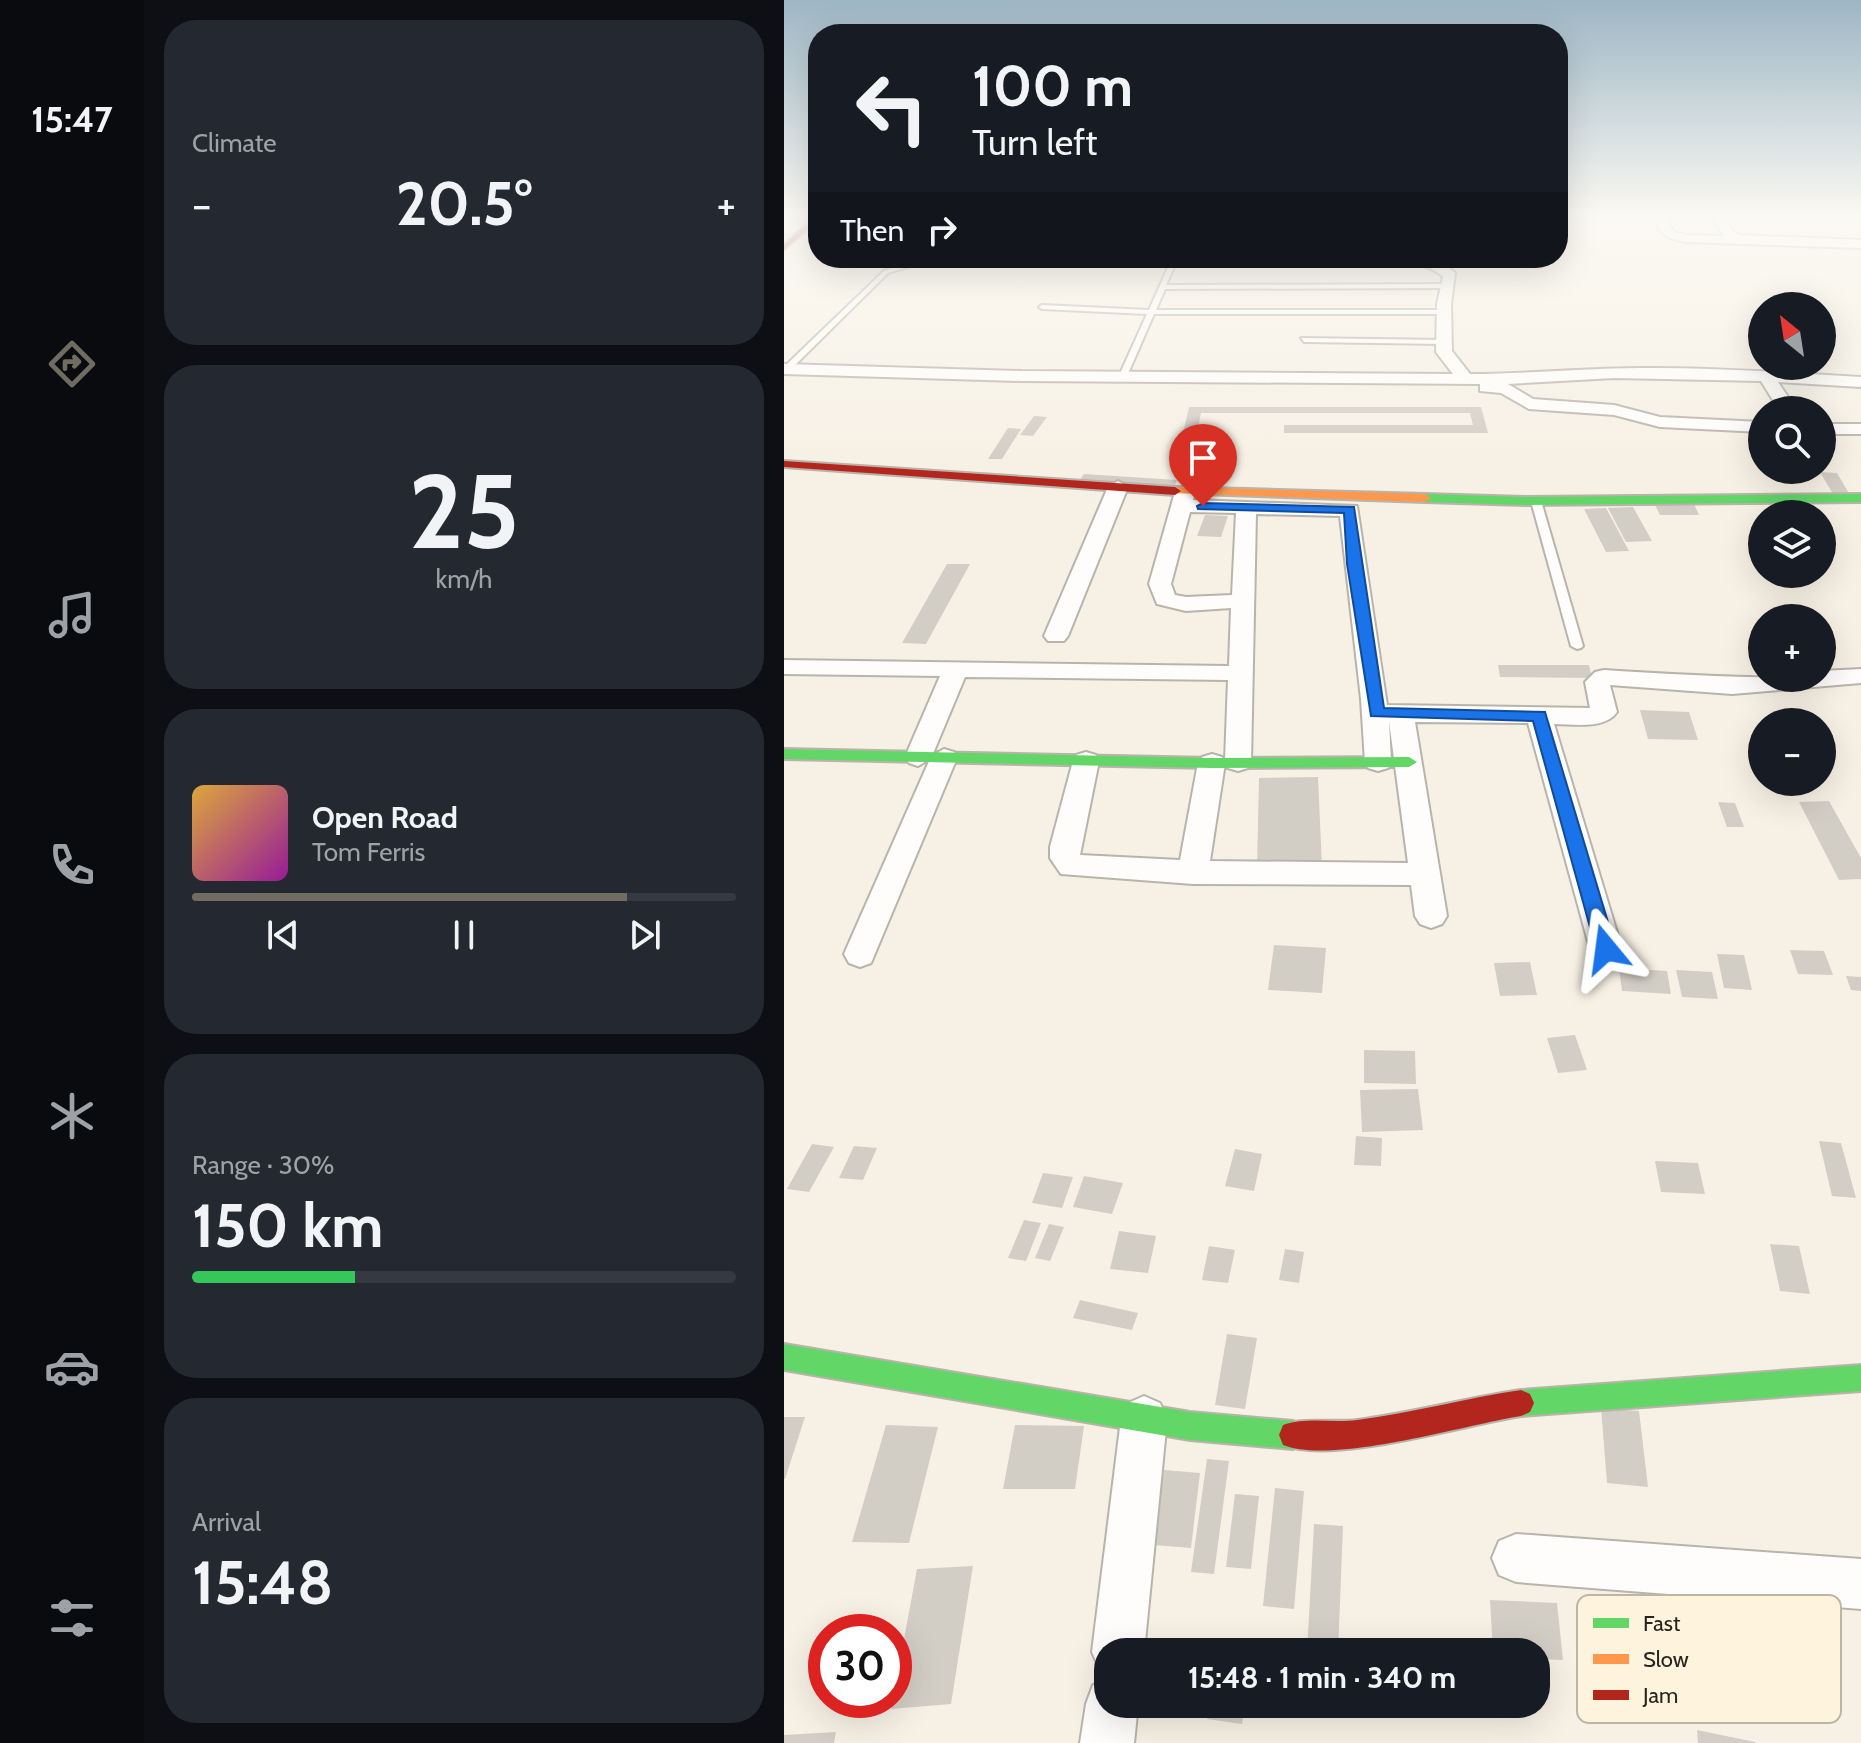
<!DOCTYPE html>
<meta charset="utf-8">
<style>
body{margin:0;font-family:Cabin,sans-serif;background:#242831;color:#f1f3f6;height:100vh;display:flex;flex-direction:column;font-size:30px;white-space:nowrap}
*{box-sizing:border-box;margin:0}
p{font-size:26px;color:#9ea1a6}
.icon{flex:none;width:44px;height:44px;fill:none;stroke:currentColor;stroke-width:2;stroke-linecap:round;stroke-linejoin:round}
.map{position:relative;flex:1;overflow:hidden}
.panel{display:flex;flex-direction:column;gap:20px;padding:20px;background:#0d0f14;width:640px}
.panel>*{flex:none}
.guide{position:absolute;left:24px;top:24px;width:760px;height:244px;border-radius:32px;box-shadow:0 8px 32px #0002;background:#171b24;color:#f1f3f6;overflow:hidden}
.needle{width:52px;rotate:330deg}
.fabs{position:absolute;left:964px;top:292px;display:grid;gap:16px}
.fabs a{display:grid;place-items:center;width:88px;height:88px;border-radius:50%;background:#171b24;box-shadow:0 8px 32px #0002;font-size:40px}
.speed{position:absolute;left:24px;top:1614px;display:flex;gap:16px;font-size:40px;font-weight:700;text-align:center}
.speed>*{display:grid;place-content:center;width:104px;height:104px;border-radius:50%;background:#171b24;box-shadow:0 8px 32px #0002;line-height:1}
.speed .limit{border:12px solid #d22;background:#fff;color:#111}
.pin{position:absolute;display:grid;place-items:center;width:68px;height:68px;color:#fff;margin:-82px -34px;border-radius:50% 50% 50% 0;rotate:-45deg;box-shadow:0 0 8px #0007}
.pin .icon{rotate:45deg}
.me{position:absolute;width:88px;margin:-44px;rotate:344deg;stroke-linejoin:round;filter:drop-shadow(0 0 6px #0008)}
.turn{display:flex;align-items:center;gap:28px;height:168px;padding:0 32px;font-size:36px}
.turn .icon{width:104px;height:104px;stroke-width:2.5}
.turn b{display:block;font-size:56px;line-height:68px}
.then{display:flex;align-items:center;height:76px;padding:0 32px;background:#0003;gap:16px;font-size:30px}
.big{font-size:60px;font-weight:700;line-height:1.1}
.panel .widget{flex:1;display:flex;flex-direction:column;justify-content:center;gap:12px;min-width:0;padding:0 28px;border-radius:32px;background:#242831}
.panel .dial{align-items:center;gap:0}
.dial b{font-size:104px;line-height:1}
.song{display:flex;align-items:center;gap:24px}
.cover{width:96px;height:96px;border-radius:12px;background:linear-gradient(135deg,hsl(40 70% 55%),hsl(300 70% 35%))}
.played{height:8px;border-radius:4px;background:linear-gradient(90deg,#706c62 80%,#363941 80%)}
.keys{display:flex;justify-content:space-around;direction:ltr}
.heat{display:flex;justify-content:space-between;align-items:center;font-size:44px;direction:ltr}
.charge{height:12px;border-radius:6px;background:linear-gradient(90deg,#34c759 30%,#363941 0)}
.trip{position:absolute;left:310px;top:1638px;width:456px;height:80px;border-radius:32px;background:#171b24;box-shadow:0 8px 32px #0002;font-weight:700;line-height:80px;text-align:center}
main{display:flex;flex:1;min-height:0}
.dock{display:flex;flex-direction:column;width:144px;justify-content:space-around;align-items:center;background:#090b0e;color:#9ea1a6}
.dock .icon{width:56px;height:56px}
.dock .current{color:#706c62}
.dock b{font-size:36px;color:#f1f3f6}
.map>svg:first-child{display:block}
.building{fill:#d3cec5}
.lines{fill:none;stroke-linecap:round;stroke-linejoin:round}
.lane-casing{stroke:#b9b4ab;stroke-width:4}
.street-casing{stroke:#b9b4ab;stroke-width:4}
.fast-casing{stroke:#b9b4ab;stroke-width:4}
.slow-casing{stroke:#b9b4ab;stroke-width:4}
.jam-casing{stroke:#b9b4ab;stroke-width:4}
.lane{fill:#fefdfb;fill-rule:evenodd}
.street{fill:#fefdfb;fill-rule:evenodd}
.fast{fill:#63d668;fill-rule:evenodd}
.slow{fill:#ff974d;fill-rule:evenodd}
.jam{fill:#b3261e;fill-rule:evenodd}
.route{fill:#1a73e8;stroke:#114b97;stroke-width:2}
.key{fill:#fef4de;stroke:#beb6a4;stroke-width:2}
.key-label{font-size:22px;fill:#28241c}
</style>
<main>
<nav class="dock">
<b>15:47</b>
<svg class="icon current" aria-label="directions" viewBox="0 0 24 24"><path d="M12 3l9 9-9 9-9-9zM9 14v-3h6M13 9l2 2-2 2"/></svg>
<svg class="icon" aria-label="music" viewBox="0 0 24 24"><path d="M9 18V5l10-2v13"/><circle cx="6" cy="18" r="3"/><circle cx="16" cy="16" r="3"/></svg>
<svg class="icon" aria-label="phone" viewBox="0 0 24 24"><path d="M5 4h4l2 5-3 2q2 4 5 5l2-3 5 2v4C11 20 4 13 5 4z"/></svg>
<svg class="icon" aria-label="climate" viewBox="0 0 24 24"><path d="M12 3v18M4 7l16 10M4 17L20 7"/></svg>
<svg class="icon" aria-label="car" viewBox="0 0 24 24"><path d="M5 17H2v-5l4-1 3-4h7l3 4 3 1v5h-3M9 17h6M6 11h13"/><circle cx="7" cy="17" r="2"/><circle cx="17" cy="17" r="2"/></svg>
<svg class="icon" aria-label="filters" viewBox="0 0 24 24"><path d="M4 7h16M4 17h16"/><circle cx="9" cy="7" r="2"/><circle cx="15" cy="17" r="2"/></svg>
</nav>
<section class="panel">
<div class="widget"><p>Climate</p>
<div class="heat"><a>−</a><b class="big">20.5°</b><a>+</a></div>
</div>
<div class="widget dial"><b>25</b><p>km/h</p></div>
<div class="widget">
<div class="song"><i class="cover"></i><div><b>Open Road</b><p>Tom Ferris</p></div></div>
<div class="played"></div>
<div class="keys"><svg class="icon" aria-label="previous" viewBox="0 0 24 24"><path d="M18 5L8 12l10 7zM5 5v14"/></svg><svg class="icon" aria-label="pause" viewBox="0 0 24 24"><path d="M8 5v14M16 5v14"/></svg><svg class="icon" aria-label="next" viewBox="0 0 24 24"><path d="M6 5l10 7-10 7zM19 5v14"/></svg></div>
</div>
<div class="widget"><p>Range · 30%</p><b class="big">150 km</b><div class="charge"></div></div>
<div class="widget"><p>Arrival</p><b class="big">15:48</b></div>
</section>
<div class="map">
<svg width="1077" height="1743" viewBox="0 0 1077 1743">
<rect width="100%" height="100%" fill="#f7f1e5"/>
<!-- building -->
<g class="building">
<polygon points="405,407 697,407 704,433 500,433 500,425 689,425 686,413 417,413 413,433 399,433"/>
<polygon points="250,416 263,417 249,436 236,435"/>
<polygon points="224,428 237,429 218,459 204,459"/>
<polygon points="1036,472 1053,473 1066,495 1049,494"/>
<polygon points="300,474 393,480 390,487 295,481"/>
<polygon points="910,504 915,515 876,515 871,505"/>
<polygon points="849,507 868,541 842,542 824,508"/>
<polygon points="822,508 845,551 822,552 800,509"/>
<polygon points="421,515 444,516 437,537 413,536"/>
<polygon points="163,564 186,564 142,644 118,643"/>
<polygon points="714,665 805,665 808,678 716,677"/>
<polygon points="856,710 905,712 914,740 864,739"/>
<polygon points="534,777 538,867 473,869 475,778"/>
<polygon points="1045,801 1077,858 1077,879 1055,880 1015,802"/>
<polygon points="934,802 951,803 960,827 943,827"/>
<polygon points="490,945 542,948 538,993 484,990"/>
<polygon points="1006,950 1040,951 1049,975 1014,974"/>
<polygon points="933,954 960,955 968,990 940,988"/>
<polygon points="746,962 753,995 716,996 710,963"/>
<polygon points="835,968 883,971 887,994 838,991"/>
<polygon points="892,970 928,972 934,999 898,997"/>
<polygon points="1062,976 1077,977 1077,991 1067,990"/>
<polygon points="791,1035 803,1070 774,1073 763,1038"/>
<polygon points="580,1050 631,1051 632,1084 580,1083"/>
<polygon points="634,1089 639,1130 578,1132 576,1090"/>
<polygon points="572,1136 598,1138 597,1166 570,1165"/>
<polygon points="1035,1141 1057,1143 1072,1198 1048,1196"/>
<polygon points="28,1144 50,1147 25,1192 3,1189"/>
<polygon points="70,1146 93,1148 79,1180 55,1178"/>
<polygon points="451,1149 478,1154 470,1191 441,1186"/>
<polygon points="871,1161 914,1163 921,1194 877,1192"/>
<polygon points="259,1173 289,1177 278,1208 248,1203"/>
<polygon points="300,1176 339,1183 328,1214 289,1207"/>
<polygon points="240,1220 257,1223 242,1261 224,1258"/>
<polygon points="265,1224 280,1227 266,1261 251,1258"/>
<polygon points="335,1231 372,1236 364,1273 326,1269"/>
<polygon points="986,1244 1015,1246 1026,1294 996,1291"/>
<polygon points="425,1246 451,1250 444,1283 418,1280"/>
<polygon points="501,1249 520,1252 515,1283 495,1280"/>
<polygon points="296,1300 354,1313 348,1330 289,1318"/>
<polygon points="443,1334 473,1338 461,1409 431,1405"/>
<polygon points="817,1408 855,1411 864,1487 823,1483"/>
<polygon points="0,1417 21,1417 1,1479 0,1479"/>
<polygon points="102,1425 154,1427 125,1543 68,1542"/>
<polygon points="231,1425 300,1426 291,1489 219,1489"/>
<polygon points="423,1459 445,1461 430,1574 407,1572"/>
<polygon points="380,1470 416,1473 407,1548 369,1545"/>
<polygon points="491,1488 520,1491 510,1609 479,1606"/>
<polygon points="451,1494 475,1496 467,1569 442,1567"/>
<polygon points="530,1524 559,1526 554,1652 523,1652"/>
<polygon points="189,1566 167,1704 107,1709 133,1569"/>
<polygon points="706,1600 773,1603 779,1660 752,1659 752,1652 709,1652"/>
<polygon points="425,1704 461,1704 458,1724 423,1719"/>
<polygon points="913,1730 971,1742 971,1743 914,1743"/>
<polygon points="52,1732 50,1743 0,1743 0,1735"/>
</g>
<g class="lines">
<defs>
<g id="lane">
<polygon points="171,258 199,258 129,265 104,273 5,371 0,371 0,367 100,271 128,261"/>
<polygon points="294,258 349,258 346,260"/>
<polygon points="367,258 458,258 389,263 391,265 382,285 664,284 667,286 664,288 381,289 372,310 660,310 663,312 660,314 370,314 343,376 339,378 335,376 363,314 258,309 255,307 258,305 365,310 385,265"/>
<polygon points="517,338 660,340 664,342 660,344 520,342"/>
<polygon points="749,499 757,501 799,646 797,648 793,649 787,646 747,501"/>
</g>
<g id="street">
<path d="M870 216H882L889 231 902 235 939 236 929 216H941L949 232 956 235 1077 240V248L902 242C884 239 875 235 870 216Z"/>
<path d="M567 258C600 258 646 249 671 273L667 304 668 351 686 374C747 374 808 367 869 368 939 368 1008 373 1077 377V387L994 382 1013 410H995L977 381 830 378 724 384 749 399 830 405 876 417 978 422V432L876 427 830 415 745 409 717 393 696 391V384L238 381 0 374V364L238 371 669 374 652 352 653 304 659 277C633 251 594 277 567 258Z"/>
<rect x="1038" y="424" width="39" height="10"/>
<polygon points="334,481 344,487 284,636 280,641 264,641 260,636 324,487"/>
<path d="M401 486 411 492 409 500 573 506 603 705 806 708 801 682 811 672 820 670C895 675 966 678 1038 678V671L1077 669V683L948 694 826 685 833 712C821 730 789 724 770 724L838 949 833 958 822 962 811 958 806 949 744 723 631 722 663 916 658 924 647 928 636 924 631 916 627 885 409 884 277 874 266 858V847L289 761 292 755 302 752 312 755 315 761 296 855 396 860 414 763 418 757 428 754 438 757 441 761 444 680 181 677 148 756 160 749 170 752 173 758 87 963 76 967 65 963 60 954 146 759 134 766 125 763 121 757 156 676 0 674V660L445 666 447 608 402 611 373 604 365 584 391 492ZM406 512 452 513 448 595 402 597 391 595 387 584ZM472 514 556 516 577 699 581 762 584 768 594 771 604 768 607 762 605 721 624 863 426 861 441 763 444 768 454 771 464 768 467 762Z"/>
<polygon points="360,1396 376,1403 383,1419 360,1652 324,1652 324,1674 316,1670 308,1652 337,1419 344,1403"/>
<polygon points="732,1534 1077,1559 1077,1609 732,1582 715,1575 708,1558 715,1541"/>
<polygon points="324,1679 324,1704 354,1704 350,1743 296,1743 302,1704 309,1685"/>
</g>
<g id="fast">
<polygon points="1077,494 1077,502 741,505 641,502 635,498 641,494 741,497"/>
<polygon points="0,749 428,758 625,757 633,762 625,767 428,768 0,759"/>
<polygon points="0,1344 406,1412 509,1421 519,1425 523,1435 519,1445 509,1449 406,1440 0,1370"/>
<polygon points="1077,1365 1077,1391 737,1416 728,1412 724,1403 728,1394 737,1390"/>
</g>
<polygon id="slow" points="391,487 641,494 647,498 641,502 387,493 387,489"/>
<g id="jam">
<polygon points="24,216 32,216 34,221 0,250 0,244 27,220"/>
<polygon points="0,461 391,487 397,491 391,495 0,467"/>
<path d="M737 1390 746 1394 750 1403 746 1412 737 1416C680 1425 549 1465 499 1445L495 1435 499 1425C521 1417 549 1423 573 1420 628 1413 682 1398 737 1390Z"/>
</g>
</defs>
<!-- lane casing -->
<use href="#lane" class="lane-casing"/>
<!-- street casing -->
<use href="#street" class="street-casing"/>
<!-- fast casing -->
<use href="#fast" class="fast-casing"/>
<!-- slow casing -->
<use href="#slow" class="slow-casing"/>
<!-- jam casing -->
<use href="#jam" class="jam-casing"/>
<!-- lane -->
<use href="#lane" class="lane"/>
<!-- street -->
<use href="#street" class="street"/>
<!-- fast -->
<use href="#fast" class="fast"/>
<!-- slow -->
<use href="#slow" class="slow"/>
<!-- jam -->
<use href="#jam" class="jam"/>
</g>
<!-- sky -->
<linearGradient id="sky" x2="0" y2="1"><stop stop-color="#9db6c4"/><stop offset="0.47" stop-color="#fbf9f3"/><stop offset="1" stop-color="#fbf9f3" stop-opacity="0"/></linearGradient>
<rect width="1077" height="460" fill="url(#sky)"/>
<!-- route -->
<polygon class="route" points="419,503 570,507 600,708 761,712 832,949 829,955 815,955 812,949 749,721 587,716 563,564 560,513 414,509 413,506"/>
<!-- legend -->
<rect x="793" y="1595" width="264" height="128" rx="12" class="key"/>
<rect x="809" y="1618" width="36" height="10" fill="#63d668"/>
<rect x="809" y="1654" width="36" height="10" fill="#ff974d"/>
<rect x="809" y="1690" width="36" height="10" fill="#b3261e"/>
<g class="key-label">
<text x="859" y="1631">Fast</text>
<text x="859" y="1667">Slow</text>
<text x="859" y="1703">Jam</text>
</g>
</svg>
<div class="fabs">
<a><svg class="needle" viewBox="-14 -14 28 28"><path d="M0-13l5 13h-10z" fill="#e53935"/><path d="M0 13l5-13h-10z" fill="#9ea1a6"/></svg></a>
<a><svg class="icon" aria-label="search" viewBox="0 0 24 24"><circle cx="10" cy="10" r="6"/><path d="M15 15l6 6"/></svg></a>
<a><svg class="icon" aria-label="layers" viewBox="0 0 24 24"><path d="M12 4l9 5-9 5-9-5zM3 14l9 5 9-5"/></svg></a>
<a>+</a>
<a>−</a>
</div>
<div class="speed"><div class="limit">30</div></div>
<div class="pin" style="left:419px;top:506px;background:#d93025"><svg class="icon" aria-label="arrive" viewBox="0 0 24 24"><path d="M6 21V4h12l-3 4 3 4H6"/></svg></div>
<svg class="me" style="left:822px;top:949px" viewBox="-20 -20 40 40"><path d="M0-17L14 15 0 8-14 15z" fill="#1a73e8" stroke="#fff" stroke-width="4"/></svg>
<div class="trip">15:48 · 1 min · 340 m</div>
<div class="guide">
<div class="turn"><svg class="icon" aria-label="left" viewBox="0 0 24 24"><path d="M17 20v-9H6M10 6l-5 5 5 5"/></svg><div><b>100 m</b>Turn left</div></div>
<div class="then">Then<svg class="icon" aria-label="right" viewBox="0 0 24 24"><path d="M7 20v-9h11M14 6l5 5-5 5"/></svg></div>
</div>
</div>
</main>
